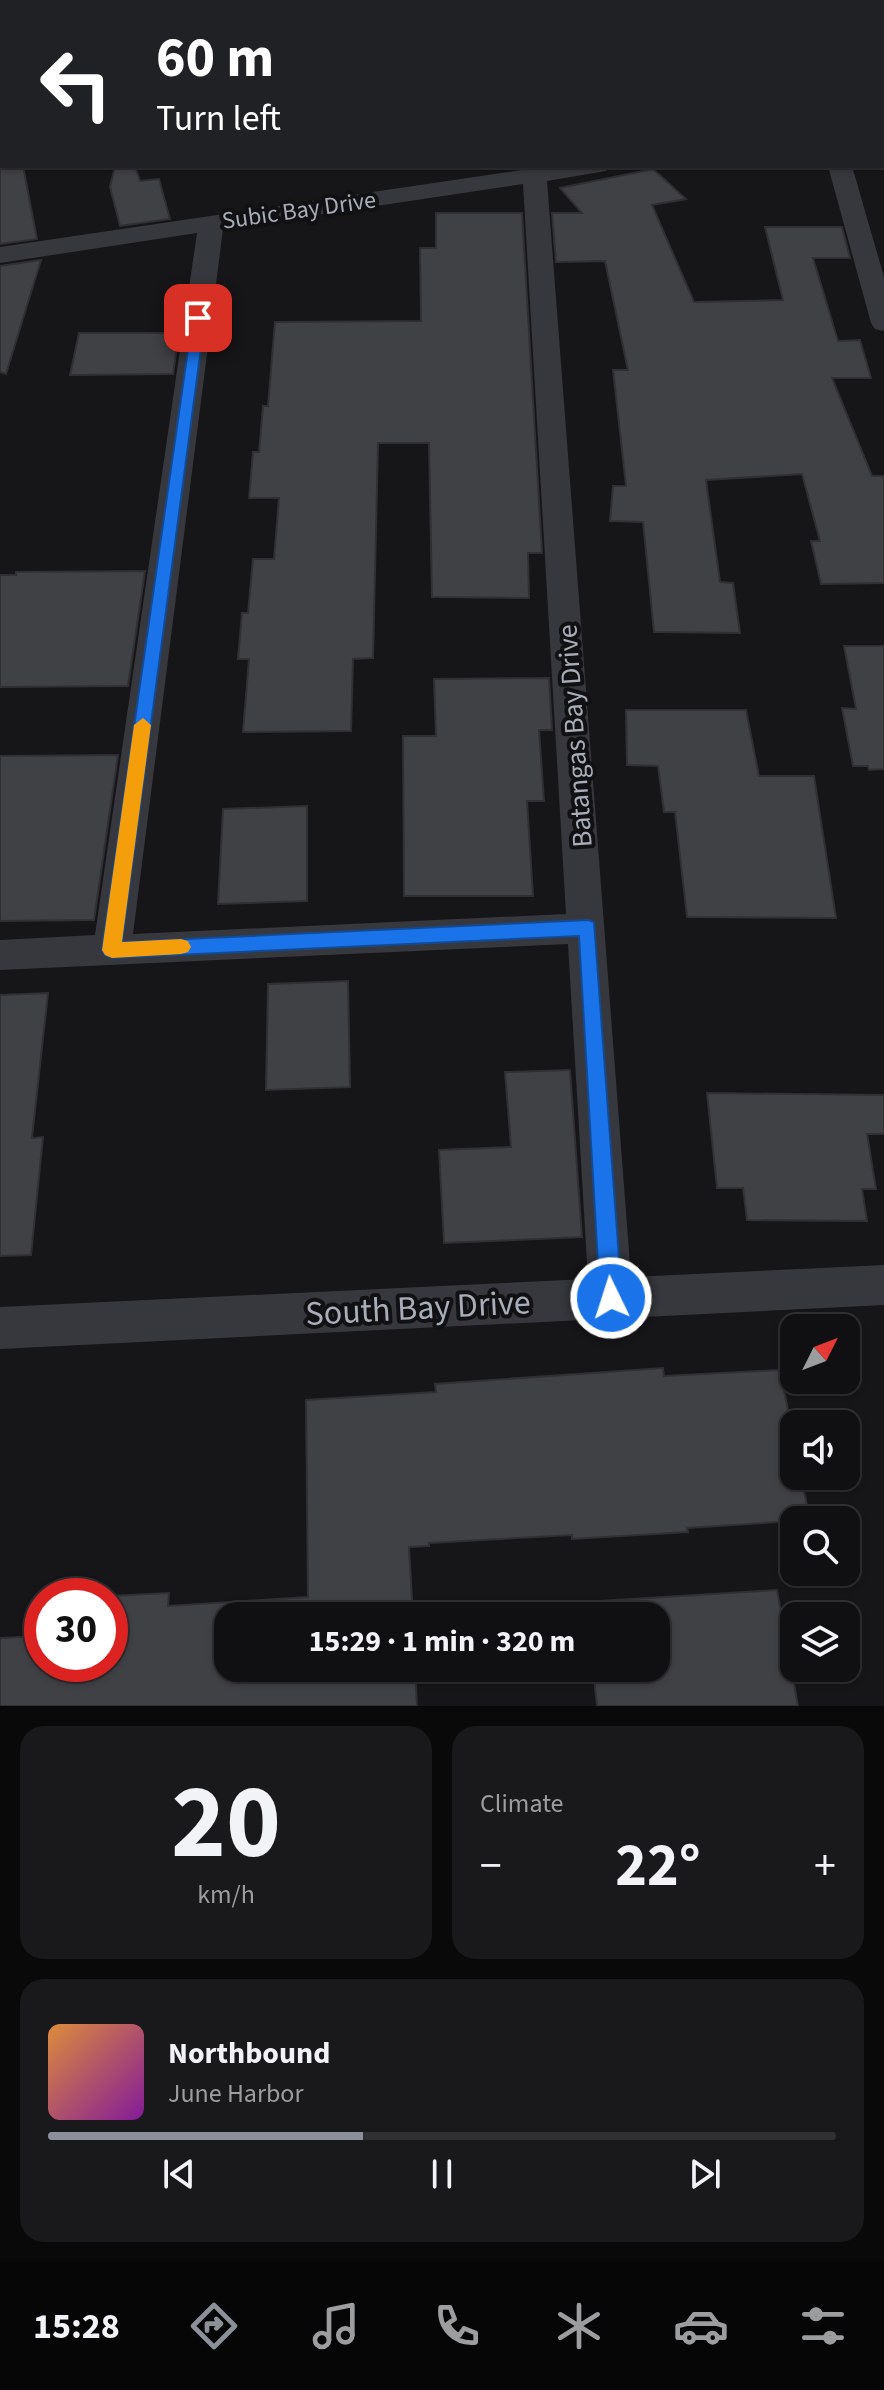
<!DOCTYPE html>
<meta charset="utf-8">
<style>
body{margin:0;font-family:"Source Sans 3",sans-serif;background:#19191b;color:#f1f3f6;height:100vh;display:flex;flex-direction:column;font-size:30px;white-space:nowrap}
*{box-sizing:border-box;margin:0}
p{font-size:26px;color:#9c9d9f}
.icon{flex:none;width:44px;height:44px;fill:none;stroke:currentColor;stroke-width:2;stroke-linecap:round;stroke-linejoin:round}
.map{position:relative;height:1706px;overflow:hidden}
.sheet{display:flex;flex-direction:column;gap:20px;padding:20px;background:#09090a;flex:1}
.sheet>*{flex:none}
.top-card{position:absolute;left:0px;top:0px;width:884px;height:168px;box-shadow:0 2px 6px #0004,0 0 0 2px #303032;background:#202124;color:#fff;overflow:hidden}
.needle{width:52px;rotate:48deg}
.controls{position:absolute;left:780px;top:1314px;display:grid;gap:16px}
.controls a{display:grid;place-items:center;width:80px;height:80px;border-radius:16px;background:#101012;box-shadow:0 2px 6px #0004,0 0 0 2px #303032;font-size:40px}
.speed{position:absolute;left:24px;top:1578px;display:flex;gap:16px;font-size:40px;font-weight:700;text-align:center}
.speed>*{display:grid;place-content:center;width:104px;height:104px;border-radius:50%;background:#101012;box-shadow:0 2px 6px #0004,0 0 0 2px #303032;line-height:1}
.speed .limit{border:12px solid #d22;background:#fff;color:#111}
.pin{position:absolute;display:grid;place-items:center;width:68px;height:68px;color:#fff;margin:-34px;border-radius:16px;box-shadow:0 4px 12px #0006}
.me{position:absolute;width:88px;margin:-44px;rotate:356deg;stroke-linejoin:round;filter:drop-shadow(0 0 6px #0008)}
.turn{display:flex;align-items:center;gap:28px;height:168px;padding:0 24px;font-size:36px}
.turn .icon{width:104px;height:104px;stroke-width:2.5}
.turn b{display:block;font-size:56px;line-height:68px}
.big{font-size:60px;font-weight:700;line-height:1.1}
.sheet .tile{flex:1;display:flex;flex-direction:column;justify-content:center;gap:12px;min-width:0;padding:0 28px;border-radius:24px;background:#19191b}
.sheet .dial{align-items:center;gap:0}
.dial b{font-size:104px;line-height:1}
.song{display:flex;align-items:center;gap:24px}
.cover{width:96px;height:96px;border-radius:12px;background:linear-gradient(135deg,hsl(30 70% 55%),hsl(290 70% 35%))}
.played{height:8px;border-radius:4px;background:linear-gradient(90deg,#8c9099 40%,#303032 40%)}
.keys{display:flex;justify-content:space-around;direction:ltr}
.heat{display:flex;justify-content:space-between;align-items:center;font-size:44px;direction:ltr}
.sheet .tiles{flex:1;display:grid;gap:20px;grid-template-columns:1fr 1fr}
.tile:last-child{grid-column:span 2}
.trip{position:absolute;left:214px;top:1602px;width:456px;height:80px;border-radius:24px;background:#101012;box-shadow:0 2px 6px #0004,0 0 0 2px #303032;font-weight:700;line-height:80px;text-align:center}
.tabs{display:flex;height:128px;justify-content:space-around;align-items:center;background:#060607;color:#9c9d9f}
.tabs .icon{width:56px;height:56px}
.tabs .active{color:#8c9099}
.tabs b{font-size:36px;color:#f1f3f6}
.map>svg:first-child{display:block}
.building{fill:#404145;stroke:#303034;stroke-width:2}
.lines{fill:none;stroke-linecap:round;stroke-linejoin:round}
.street{fill:#37383d;fill-rule:evenodd}
.route{fill:#1a73e8;stroke:#114b97;stroke-width:2}
.slow{fill:#f59e0b}
.labels{text-anchor:middle;stroke-width:8;stroke-linejoin:round;paint-order:stroke}
.far-street-label{font-size:24px;fill:#a8adb8;stroke:#111113}
.street-label{font-size:28px;fill:#a8adb8;stroke:#111113}
.near-street-label{font-size:34px;fill:#a8adb8;stroke:#111113}
</style>
<div class="map">
<svg width="884" height="1706" viewBox="0 0 884 1706">
<rect width="100%" height="100%" fill="#161618"/>
<!-- building -->
<g class="building">
<polygon points="0,152 2,166 23,166 37,239 0,244"/>
<polygon points="115,166 135,166 140,181 159,179 170,219 120,226 110,187"/>
<polygon points="653,169 686,199 652,205 694,302 783,300 765,227 842,227 850,258 813,258 838,341 860,340 871,378 832,378 872,476 884,476 884,583 821,584 811,541 820,541 802,474 706,480 720,582 733,583 740,633 654,632 643,522 610,521 613,486 626,486 613,370 628,370 605,261 556,262 552,213 582,213 560,188"/>
<polygon points="436,213 522,213 542,553 528,553 529,598 432,597 429,443 378,443 373,658 353,659 351,731 243,732 249,659 238,659 242,613 248,613 253,559 274,559 279,498 249,498 253,452 259,452 263,406 268,406 275,322 421,321 420,248 436,248"/>
<polygon points="41,260 6,374 0,372 0,266"/>
<polygon points="79,333 179,333 173,374 70,375"/>
<polygon points="145,571 128,686 0,687 0,575 16,575 16,572"/>
<polygon points="844,646 884,646 884,769 869,770 868,766 853,766 842,708 856,709"/>
<polygon points="549,678 552,730 539,730 544,801 527,801 533,896 404,896 403,736 436,736 434,679"/>
<polygon points="626,710 746,710 759,776 814,776 836,918 687,917 675,812 664,812 658,766 627,765"/>
<polygon points="118,755 94,920 0,921 0,756"/>
<polygon points="307,806 307,901 218,904 223,809"/>
<polygon points="348,981 350,1087 266,1090 268,984"/>
<polygon points="48,993 32,1138 43,1137 31,1255 0,1256 0,995"/>
<polygon points="570,1070 582,1237 444,1243 439,1150 511,1147 505,1072"/>
<polygon points="707,1093 884,1095 884,1134 867,1134 876,1189 862,1189 867,1221 747,1220 743,1188 717,1188"/>
<polygon points="663,1368 664,1376 780,1370 794,1440 794,1476 801,1476 810,1520 687,1528 688,1532 572,1539 572,1535 429,1543 429,1546 409,1547 413,1616 228,1616 228,1668 415,1668 417,1706 0,1706 0,1638 42,1636 42,1664 110,1664 110,1596 169,1593 168,1606 308,1597 306,1400 436,1392 435,1384"/>
<polygon points="777,1590 798,1706 597,1706 593,1668 656,1668 656,1616 587,1616 585,1602"/>
</g>
<g class="lines">
<!-- street -->
<g class="street">
<polygon points="12,0 36,0 10,2"/>
<polygon points="85,0 109,0 111,2 87,2"/>
<polygon points="266,0 289,0 291,2 268,2"/>
<polygon points="447,0 471,0 473,2 449,2"/>
<polygon points="786,0 809,0 811,2 788,2"/>
<rect x="0" y="135" width="2" height="14"/>
<path d="M549 166H610L606 171 547 181 631 1277 884 1265V1305L0 1349V1307L588 1279 568 944 0 970V940L95 935 197 233 0 263V247ZM523 184 566 914 133 934 223 229Z"/>
<polygon points="828,166 852,166 884,277 884,331 875,329 871,323"/>
</g>
</g>
<!-- route -->
<polygon class="route" points="193,315 205,318 122,942 588,920 594,922 622,1298 619,1305 611,1308 603,1305 600,1298 579,936 112,958 105,955 102,950"/>
<!-- slow -->
<polygon class="slow" points="143,718 151,725 122,942 181,939 188,941 191,947 188,952 181,954 112,958 105,955 102,950 134,725"/>
<g class="labels">
<!-- far-street labels -->
<g class="far-street-label">
<text transform="translate(299 210) rotate(-8)" y="8">Subic Bay Drive</text>
</g>
<!-- street labels -->
<g class="street-label">
<text transform="translate(574 736) rotate(-94)" y="10">Batangas Bay Drive</text>
</g>
<!-- near-street labels -->
<g class="near-street-label">
<text transform="translate(418 1307) rotate(-3)" y="12">South Bay Drive</text>
</g>
</g>
</svg>
<div class="controls">
<a><svg class="needle" viewBox="-14 -14 28 28"><path d="M0-13l5 13h-10z" fill="#e53935"/><path d="M0 13l5-13h-10z" fill="#9c9d9f"/></svg></a>
<a><svg class="icon" aria-label="sound" viewBox="0 0 24 24"><path d="M4 9h4l5-4v14l-5-4H4zM17 9q2 3 0 6"/></svg></a>
<a><svg class="icon" aria-label="search" viewBox="0 0 24 24"><circle cx="10" cy="10" r="6"/><path d="M15 15l6 6"/></svg></a>
<a><svg class="icon" aria-label="layers" viewBox="0 0 24 24"><path d="M12 4l9 5-9 5-9-5zM3 14l9 5 9-5"/></svg></a>
</div>
<div class="speed"><div class="limit">30</div></div>
<div class="pin" style="left:198px;top:318px;background:#d93025"><svg class="icon" aria-label="arrive" viewBox="0 0 24 24"><path d="M6 21V4h12l-3 4 3 4H6"/></svg></div>
<svg class="me" style="left:611px;top:1298px" viewBox="-20 -20 40 40"><circle r="17" fill="#1a73e8" stroke="#fff" stroke-width="3"/><path d="M0-11L8 9 0 5-8 9z" fill="#fff"/></svg>
<div class="trip">15:29 · 1 min · 320 m</div>
<div class="top-card">
<div class="turn"><svg class="icon" aria-label="left" viewBox="0 0 24 24"><path d="M17 20v-9H6M10 6l-5 5 5 5"/></svg><div><b>60 m</b>Turn left</div></div>
</div>
</div>
<section class="sheet">
<div class="tiles">
<div class="tile dial"><b>20</b><p>km/h</p></div>
<div class="tile"><p>Climate</p>
<div class="heat"><a>−</a><b class="big">22°</b><a>+</a></div>
</div>
<div class="tile">
<div class="song"><i class="cover"></i><div><b>Northbound</b><p>June Harbor</p></div></div>
<div class="played"></div>
<div class="keys"><svg class="icon" aria-label="previous" viewBox="0 0 24 24"><path d="M18 5L8 12l10 7zM5 5v14"/></svg><svg class="icon" aria-label="pause" viewBox="0 0 24 24"><path d="M8 5v14M16 5v14"/></svg><svg class="icon" aria-label="next" viewBox="0 0 24 24"><path d="M6 5l10 7-10 7zM19 5v14"/></svg></div>
</div>
</div>
</section>
<nav class="tabs">
<b>15:28</b>
<svg class="icon active" aria-label="directions" viewBox="0 0 24 24"><path d="M12 3l9 9-9 9-9-9zM9 14v-3h6M13 9l2 2-2 2"/></svg>
<svg class="icon" aria-label="music" viewBox="0 0 24 24"><path d="M9 18V5l10-2v13"/><circle cx="6" cy="18" r="3"/><circle cx="16" cy="16" r="3"/></svg>
<svg class="icon" aria-label="phone" viewBox="0 0 24 24"><path d="M5 4h4l2 5-3 2q2 4 5 5l2-3 5 2v4C11 20 4 13 5 4z"/></svg>
<svg class="icon" aria-label="climate" viewBox="0 0 24 24"><path d="M12 3v18M4 7l16 10M4 17L20 7"/></svg>
<svg class="icon" aria-label="car" viewBox="0 0 24 24"><path d="M5 17H2v-5l4-1 3-4h7l3 4 3 1v5h-3M9 17h6M6 11h13"/><circle cx="7" cy="17" r="2"/><circle cx="17" cy="17" r="2"/></svg>
<svg class="icon" aria-label="filters" viewBox="0 0 24 24"><path d="M4 7h16M4 17h16"/><circle cx="9" cy="7" r="2"/><circle cx="15" cy="17" r="2"/></svg>
</nav>
